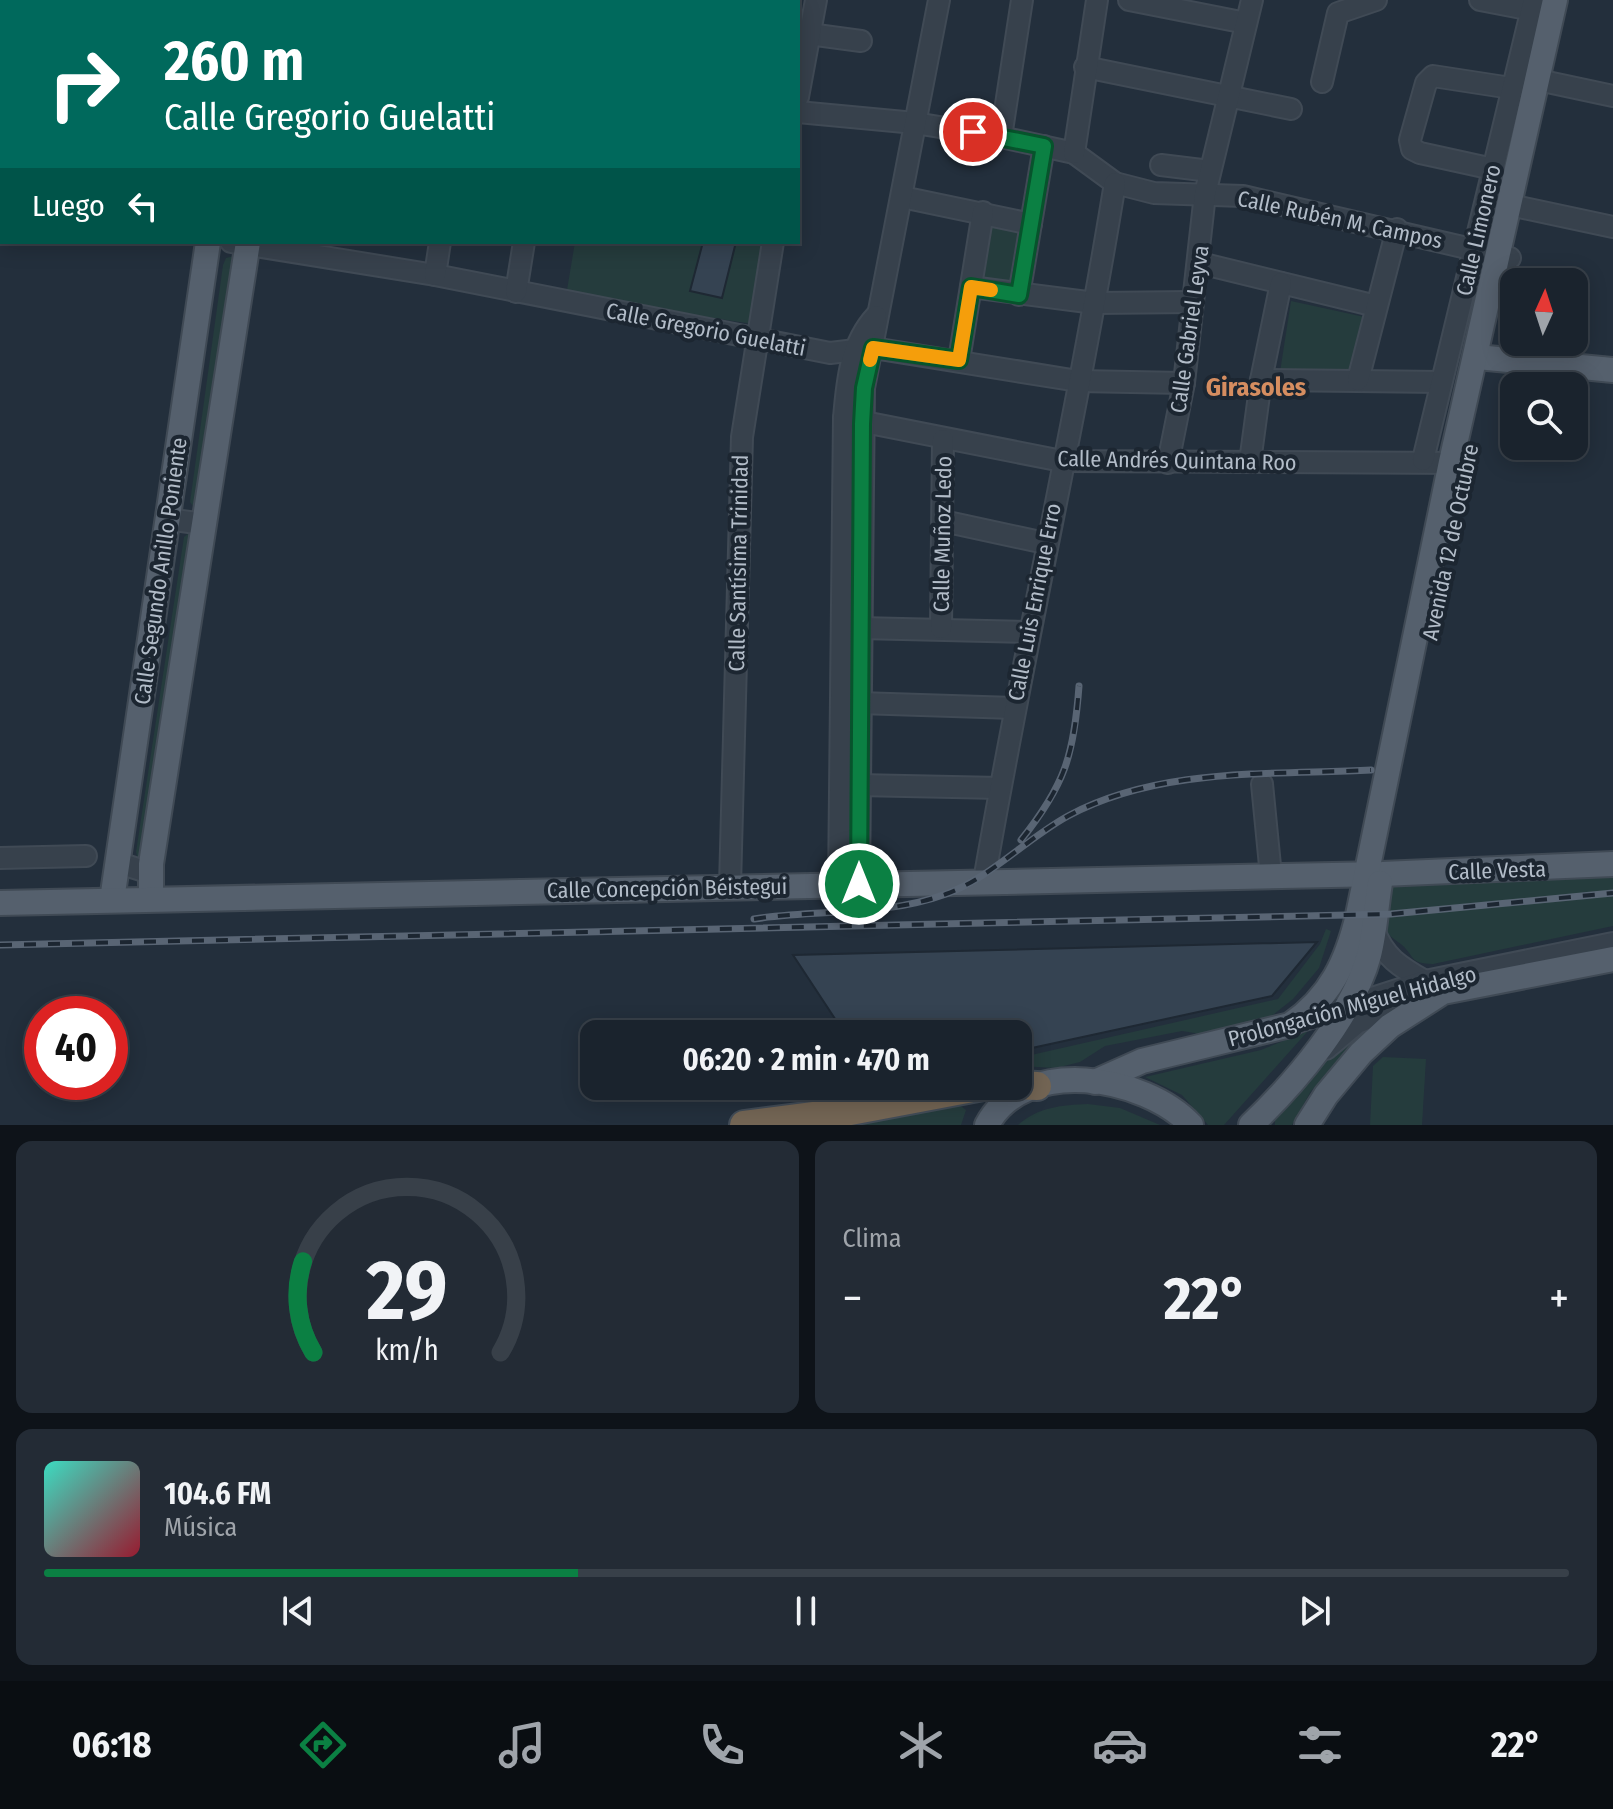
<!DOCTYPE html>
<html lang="es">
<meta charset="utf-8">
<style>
body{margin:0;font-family:"Fira Sans Condensed",sans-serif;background:#232b35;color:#f1f3f6;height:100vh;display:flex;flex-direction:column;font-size:30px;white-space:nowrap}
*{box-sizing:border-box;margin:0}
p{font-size:26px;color:#9fa4aa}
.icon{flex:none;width:44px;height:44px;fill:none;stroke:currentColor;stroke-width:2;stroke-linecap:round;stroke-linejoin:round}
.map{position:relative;height:1125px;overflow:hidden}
.drawer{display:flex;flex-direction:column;gap:16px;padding:16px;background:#0e1319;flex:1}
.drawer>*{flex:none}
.guide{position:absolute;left:0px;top:0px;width:800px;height:244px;box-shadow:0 4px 20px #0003,0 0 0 2px #384049;background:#00695c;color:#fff;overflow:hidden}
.needle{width:52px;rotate:3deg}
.fabs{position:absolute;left:1500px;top:268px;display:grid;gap:16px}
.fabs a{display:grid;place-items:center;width:88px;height:88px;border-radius:16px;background:#1a232d;box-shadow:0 4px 20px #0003,0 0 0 2px #384049;font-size:40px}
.speed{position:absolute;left:24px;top:996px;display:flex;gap:16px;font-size:40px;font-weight:700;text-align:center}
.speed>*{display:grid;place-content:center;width:104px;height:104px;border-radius:50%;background:#1a232d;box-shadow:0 4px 20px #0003,0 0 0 2px #384049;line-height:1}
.speed .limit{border:12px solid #d22;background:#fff;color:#111}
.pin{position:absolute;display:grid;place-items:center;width:68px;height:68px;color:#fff;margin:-34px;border:4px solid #fff;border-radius:50%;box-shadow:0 2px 8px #0007}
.me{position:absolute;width:88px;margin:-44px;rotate:0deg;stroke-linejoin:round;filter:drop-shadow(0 0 6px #0008)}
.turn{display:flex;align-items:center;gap:28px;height:168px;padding:0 32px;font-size:36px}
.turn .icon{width:104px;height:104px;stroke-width:2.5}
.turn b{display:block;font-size:56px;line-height:68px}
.then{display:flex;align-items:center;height:76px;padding:0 32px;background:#0003;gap:16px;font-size:30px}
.big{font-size:60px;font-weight:700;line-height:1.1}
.drawer .widget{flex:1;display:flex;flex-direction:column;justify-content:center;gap:12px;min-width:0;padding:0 28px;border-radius:16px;background:#232b35}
.drawer .dial{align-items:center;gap:0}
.dial svg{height:208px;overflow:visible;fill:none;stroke:#384049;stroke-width:7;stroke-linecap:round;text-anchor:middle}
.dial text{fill:#f1f3f6;stroke:none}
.song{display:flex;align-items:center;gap:24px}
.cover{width:96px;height:96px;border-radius:12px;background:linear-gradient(135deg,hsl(170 70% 55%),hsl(350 70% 35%))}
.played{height:8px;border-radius:4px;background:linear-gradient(90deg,#0b8043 35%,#384049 35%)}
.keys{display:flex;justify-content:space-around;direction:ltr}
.heat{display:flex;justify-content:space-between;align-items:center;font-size:44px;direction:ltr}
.drawer .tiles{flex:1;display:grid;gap:16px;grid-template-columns:1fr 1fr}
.widget:last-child{grid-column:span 2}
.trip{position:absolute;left:580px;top:1020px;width:452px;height:80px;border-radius:16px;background:#1a232d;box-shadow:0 4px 20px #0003,0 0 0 2px #384049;font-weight:700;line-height:80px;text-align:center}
.dock{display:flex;height:128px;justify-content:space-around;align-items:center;background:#0a0e12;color:#9fa4aa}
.dock .icon{width:56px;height:56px}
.dock .selected{color:#0b8043}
.dock b{font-size:36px;color:#f1f3f6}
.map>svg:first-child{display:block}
.green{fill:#253c3d}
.building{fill:#354352;stroke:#1e2833;stroke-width:2}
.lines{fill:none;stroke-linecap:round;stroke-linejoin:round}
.minor-casing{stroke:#404a55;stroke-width:24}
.major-casing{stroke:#404a55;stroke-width:28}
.highway-casing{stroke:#424c57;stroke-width:32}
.minor{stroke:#37414c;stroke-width:20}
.major{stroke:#55606d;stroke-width:24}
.highway{stroke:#736554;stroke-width:28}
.rail-casing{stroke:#596574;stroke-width:7}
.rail{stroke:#1c2631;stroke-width:4;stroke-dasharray:12;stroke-linecap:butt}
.route-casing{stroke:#07532c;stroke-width:20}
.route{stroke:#0b8043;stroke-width:14}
.slow{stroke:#f59e0b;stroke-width:14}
.labels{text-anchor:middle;stroke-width:8;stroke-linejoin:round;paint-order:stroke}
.street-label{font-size:22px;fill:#b2bcc8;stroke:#1c2631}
.quarter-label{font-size:26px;font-weight:bold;fill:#d58d60;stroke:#1c2631}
</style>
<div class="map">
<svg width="1613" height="1125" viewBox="0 0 1613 1125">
<rect width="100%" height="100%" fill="#232f3c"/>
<!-- green -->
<g class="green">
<polygon points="987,215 1027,227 1015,292 977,286"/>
<polygon points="575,242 765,242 753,324 566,296"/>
<polygon points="234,256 196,510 190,502 223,265 226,258"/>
<polygon points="1291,301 1369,318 1356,373 1280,372"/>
<polygon points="189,533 196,534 146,860 138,859 136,852 184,537"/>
<path d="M1613 873V926L1433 964C1409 963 1416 958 1402 945 1394 939 1389 936 1383 927L1389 884Z"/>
<polygon points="1326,929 1331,931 1319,968 1293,999 1264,1022 1207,1035 1182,1031 1105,1046 1080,1062 1056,1068 1018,1066 1018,1058 1278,999 1320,944"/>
<polygon points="1385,1018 1311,1091 1292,1125 1275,1125 1275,1104 1347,1039"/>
<polygon points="1308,1031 1224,1125 1208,1125 1182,1095 1145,1077 1261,1050"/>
<polygon points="1383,1057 1426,1059 1422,1125 1370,1125 1373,1066"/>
<polygon points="958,1104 966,1110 961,1125 831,1125"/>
<path d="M1088 1104 1120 1108 1160 1125H1018C1038 1107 1062 1105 1088 1104Z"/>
</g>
<!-- building -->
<g class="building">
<polygon points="703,242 736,242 722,298 690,291"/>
<polygon points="1317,942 1272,996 1018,1051 1018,1034 845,1034 793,955"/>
</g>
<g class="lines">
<defs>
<g id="minor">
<polyline points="695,0 710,2"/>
<polyline points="1129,0 1246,23"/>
<polyline points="1480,0 1543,12"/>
<polyline points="173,2 173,0"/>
<polyline points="432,2 432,0"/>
<polyline points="521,2 521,0"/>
<polyline points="0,18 2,19"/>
<polyline points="809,34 861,41"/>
<polyline points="1085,67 1291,109"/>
<polyline points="1538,80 1613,96"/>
<polyline points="1322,82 1338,13 1376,0"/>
<polyline points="798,97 816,0"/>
<polyline points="798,112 915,123 1001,137 1074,153 1115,183 1154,193 1243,196 1510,258"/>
<polyline points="1001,137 1022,0"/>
<polyline points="1074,153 1097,0"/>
<polyline points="1161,165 1210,171"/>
<polyline points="1493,169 1420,153 1412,149 1410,140 1426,83 1433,76 1511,88"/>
<polyline points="902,197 1031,224"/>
<polyline points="1510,205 1613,227"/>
<polyline points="231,242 435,275 830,353 873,348 1078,381 1184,383"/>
<polyline points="1200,263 1376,306"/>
<polyline points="435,275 440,242"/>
<polyline points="971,287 1095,303 1193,302"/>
<polyline points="516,292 524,242"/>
<polyline points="1019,295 1044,146"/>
<polyline points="959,360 983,212"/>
<polyline points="1261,380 1441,382"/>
<polyline points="1358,380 1397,229"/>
<polyline points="844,418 1062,461 1466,463"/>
<polyline points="1423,460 1534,0"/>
<polyline points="1250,462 1261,380 1281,283"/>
<polyline points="1168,463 1184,383 1205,194 1252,0"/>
<polyline points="167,519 204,524"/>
<polyline points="943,521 1045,543"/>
<polyline points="860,628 1029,632"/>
<polyline points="941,628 943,440"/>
<polyline points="859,703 1014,708"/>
<polyline points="1262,784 1271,876"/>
<polyline points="858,785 1000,788"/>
<polyline points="0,858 86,856"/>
<polyline points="119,863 144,871 151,864"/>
<path d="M984 881C1024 647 1077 417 1115 183"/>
<polyline points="859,884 864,388 939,0"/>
<path d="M839 885 844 418C847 382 850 344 876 316"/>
<polyline points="730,886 742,437 773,242"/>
<path d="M1374 930C1384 957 1400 967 1425 981"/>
<polyline points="1295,1023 1425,981 1613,943"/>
<polyline points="816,1032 817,1034"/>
<polyline points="1326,1049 1357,1023 1419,997"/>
<polyline points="841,1086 853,1111"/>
</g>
<g id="major">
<polyline points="251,2 251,0"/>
<polyline points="299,2 300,0"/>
<polyline points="1477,357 1613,370"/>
<polyline points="151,899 151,864 248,242"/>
<polyline points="112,900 208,242"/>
<polyline points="0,903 1382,874 1613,864"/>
<path d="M1095 1082 1142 1061 1290 1025C1331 997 1347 961 1358 915L1451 462 1555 0"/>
<path d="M987 1125C1024 1055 1145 1076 1191 1125"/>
<path d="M1251 1125C1295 1083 1353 1015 1369 955 1375 932 1376 907 1380 883"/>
<polyline points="1307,1125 1326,1095 1361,1053 1390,1026 1443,992 1613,959"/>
</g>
<g id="highway">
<polyline points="1018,1085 1037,1086"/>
<polyline points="744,1125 845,1112 983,1086"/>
</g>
</defs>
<!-- minor casing -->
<use href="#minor" class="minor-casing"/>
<!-- major casing -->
<use href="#major" class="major-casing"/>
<!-- highway casing -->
<use href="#highway" class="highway-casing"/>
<!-- minor -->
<use href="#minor" class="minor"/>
<!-- major -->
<use href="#major" class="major"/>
<!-- highway -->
<use href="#highway" class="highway"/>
<defs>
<g id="rail">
<path d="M1021 840C1065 785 1074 755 1079 686"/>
<path d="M754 919C819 909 883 917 946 894 990 878 1026 839 1068 816 1159 767 1271 775 1371 770"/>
<polyline points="0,945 1391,914 1613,893"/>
</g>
</defs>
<!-- rail casing -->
<use href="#rail" class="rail-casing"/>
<!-- rail -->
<use href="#rail" class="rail"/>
</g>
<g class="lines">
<defs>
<polyline id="route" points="859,884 862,424 864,388 873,348 959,360 971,287 1019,295 1044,146 973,132"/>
</defs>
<!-- route casing -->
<use href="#route" class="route-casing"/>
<!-- route -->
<use href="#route" class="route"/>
<!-- slow -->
<polyline class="slow" points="870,360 873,348 959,360 971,287 991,290"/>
</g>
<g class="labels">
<!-- street labels -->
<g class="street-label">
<text transform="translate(1340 219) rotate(12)" y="8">Calle Rubén M. Campos</text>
<text transform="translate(1478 230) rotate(-77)" y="8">Calle Limonero</text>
<text transform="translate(706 329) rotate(11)" y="8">Calle Gregorio Guelatti</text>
<text transform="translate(1189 329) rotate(-82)" y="8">Calle Gabriel Leyva</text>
<text transform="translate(1177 460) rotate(1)" y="8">Calle Andrés Quintana Roo</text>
<text transform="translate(942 534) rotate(-89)" y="8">Calle Muñoz Ledo</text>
<text transform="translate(1450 542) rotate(-78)" y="8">Avenida 12 de Octubre</text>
<text transform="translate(738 563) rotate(-89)" y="8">Calle Santísima Trinidad</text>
<text transform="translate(160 571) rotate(-82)" y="8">Calle Segundo Anillo Poniente</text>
<text transform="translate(1034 602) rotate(-79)" y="8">Calle Luis Enrique Erro</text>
<text transform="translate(1497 870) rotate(-2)" y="8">Calle Vesta</text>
<text transform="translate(667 888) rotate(-1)" y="8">Calle Concepción Béistegui</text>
<text transform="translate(1352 1006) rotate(-15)" y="8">Prolongación Miguel Hidalgo</text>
</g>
<!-- quarter labels -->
<g class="quarter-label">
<text x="1256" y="396">Girasoles</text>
</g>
</g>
</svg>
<div class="fabs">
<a><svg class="needle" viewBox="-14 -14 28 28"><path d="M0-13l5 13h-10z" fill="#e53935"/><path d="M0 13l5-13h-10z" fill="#9fa4aa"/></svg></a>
<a><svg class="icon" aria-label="search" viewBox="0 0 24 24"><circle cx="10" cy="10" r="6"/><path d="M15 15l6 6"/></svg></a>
</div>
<div class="speed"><div class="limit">40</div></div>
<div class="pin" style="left:973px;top:132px;background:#d93025"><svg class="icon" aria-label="arrive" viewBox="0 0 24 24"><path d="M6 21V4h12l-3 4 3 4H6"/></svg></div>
<svg class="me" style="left:859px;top:884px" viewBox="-20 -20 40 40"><circle r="17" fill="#0b8043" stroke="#fff" stroke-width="3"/><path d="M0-11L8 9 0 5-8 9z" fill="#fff"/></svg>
<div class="trip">06:20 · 2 min · 470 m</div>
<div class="guide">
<div class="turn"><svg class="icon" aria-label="right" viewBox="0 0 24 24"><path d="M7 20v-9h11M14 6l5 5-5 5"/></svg><div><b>260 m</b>Calle Gregorio Guelatti</div></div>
<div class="then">Luego<svg class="icon" aria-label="left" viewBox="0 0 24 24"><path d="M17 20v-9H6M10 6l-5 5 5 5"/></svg></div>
</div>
</div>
<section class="drawer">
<div class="tiles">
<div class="widget dial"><svg viewBox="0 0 100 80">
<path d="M14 69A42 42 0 1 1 86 69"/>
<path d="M14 69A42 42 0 0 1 10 34" stroke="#0b8043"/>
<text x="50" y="56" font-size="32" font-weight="700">29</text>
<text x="50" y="72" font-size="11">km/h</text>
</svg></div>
<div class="widget"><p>Clima</p>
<div class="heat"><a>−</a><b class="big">22°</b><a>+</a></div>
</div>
<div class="widget">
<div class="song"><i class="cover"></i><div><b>104.6 FM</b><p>Música</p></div></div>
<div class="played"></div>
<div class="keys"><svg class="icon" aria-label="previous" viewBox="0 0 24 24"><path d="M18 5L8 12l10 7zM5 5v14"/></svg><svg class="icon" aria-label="pause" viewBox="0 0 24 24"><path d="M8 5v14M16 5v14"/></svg><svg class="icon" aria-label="next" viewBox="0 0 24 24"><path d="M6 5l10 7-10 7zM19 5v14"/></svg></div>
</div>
</div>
</section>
<nav class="dock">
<b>06:18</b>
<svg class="icon selected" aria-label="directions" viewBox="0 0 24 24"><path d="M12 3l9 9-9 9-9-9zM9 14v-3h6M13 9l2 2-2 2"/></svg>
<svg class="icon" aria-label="music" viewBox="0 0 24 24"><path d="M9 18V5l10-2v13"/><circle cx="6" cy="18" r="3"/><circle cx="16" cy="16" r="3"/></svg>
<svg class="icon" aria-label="phone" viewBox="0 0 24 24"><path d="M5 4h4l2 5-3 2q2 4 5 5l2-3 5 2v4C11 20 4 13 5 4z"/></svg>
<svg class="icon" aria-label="climate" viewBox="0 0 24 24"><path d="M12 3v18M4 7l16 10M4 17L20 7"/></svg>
<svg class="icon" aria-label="car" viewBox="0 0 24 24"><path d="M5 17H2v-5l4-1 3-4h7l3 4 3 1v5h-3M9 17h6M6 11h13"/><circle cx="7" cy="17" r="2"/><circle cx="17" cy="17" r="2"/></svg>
<svg class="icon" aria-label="filters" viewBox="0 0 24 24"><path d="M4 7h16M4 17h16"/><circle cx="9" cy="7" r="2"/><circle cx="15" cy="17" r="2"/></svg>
<b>22°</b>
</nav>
